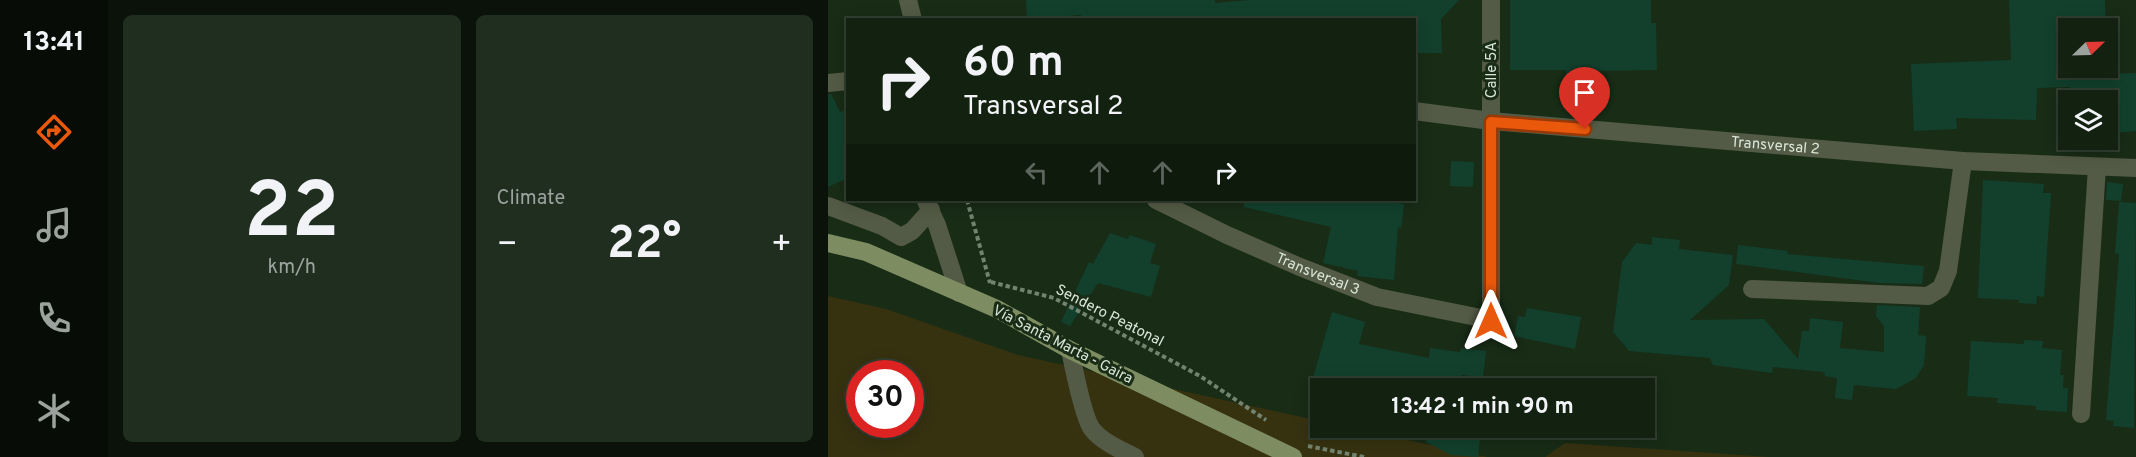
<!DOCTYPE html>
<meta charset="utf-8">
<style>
body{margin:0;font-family:Overpass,sans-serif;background:#1f2e1e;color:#f1f3f6;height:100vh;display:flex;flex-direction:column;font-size:22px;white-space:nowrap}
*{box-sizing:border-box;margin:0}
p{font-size:20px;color:#9ca39f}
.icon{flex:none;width:33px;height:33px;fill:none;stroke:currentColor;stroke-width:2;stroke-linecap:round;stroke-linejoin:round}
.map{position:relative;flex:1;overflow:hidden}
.details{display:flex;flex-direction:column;gap:15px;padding:15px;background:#0a1209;width:720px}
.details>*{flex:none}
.top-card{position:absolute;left:18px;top:18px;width:570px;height:183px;border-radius:0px;box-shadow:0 3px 15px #0003,0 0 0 2px #313e30;background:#122110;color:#f1f3f6;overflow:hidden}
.needle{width:39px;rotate:67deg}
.tools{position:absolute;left:1230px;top:18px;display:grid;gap:12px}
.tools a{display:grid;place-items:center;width:60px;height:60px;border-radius:0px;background:#122110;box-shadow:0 3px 15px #0003,0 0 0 2px #313e30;font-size:30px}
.speed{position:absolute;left:18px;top:360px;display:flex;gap:12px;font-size:30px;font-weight:700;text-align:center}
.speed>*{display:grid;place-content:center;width:78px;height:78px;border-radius:50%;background:#122110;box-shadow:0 3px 15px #0003,0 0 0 2px #313e30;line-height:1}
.speed .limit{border:9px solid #d22;background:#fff;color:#111}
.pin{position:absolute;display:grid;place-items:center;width:51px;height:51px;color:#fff;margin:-62px -26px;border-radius:50% 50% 50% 0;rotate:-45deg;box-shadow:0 0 6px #0007}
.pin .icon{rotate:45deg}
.me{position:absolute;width:66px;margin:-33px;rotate:0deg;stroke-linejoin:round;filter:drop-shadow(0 0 4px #0008)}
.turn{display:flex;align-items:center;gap:21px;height:126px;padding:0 18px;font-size:27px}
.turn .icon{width:78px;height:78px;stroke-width:2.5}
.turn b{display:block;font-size:42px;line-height:51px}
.lanes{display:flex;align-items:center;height:57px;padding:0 18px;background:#0003;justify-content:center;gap:30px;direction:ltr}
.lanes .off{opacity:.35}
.big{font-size:45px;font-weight:700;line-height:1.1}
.details .tile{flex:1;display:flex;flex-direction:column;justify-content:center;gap:9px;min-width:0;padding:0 21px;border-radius:9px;background:#1f2e1e}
.details .dial{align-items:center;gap:0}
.dial b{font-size:78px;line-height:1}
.heat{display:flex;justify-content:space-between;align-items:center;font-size:33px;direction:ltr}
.details .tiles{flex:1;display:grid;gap:15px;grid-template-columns:repeat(2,1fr)}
.trip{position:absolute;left:482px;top:378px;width:345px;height:60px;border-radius:0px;background:#122110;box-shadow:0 3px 15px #0003,0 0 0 2px #313e30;font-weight:700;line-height:60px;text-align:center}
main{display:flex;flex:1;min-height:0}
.dock{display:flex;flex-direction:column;width:108px;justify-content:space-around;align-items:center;background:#070d06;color:#9ca39f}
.dock .icon{width:42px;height:42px}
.dock .on{color:#ea580c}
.dock b{font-size:27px;color:#f1f3f6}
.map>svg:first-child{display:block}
.green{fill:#363210;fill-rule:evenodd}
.building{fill:#12402d}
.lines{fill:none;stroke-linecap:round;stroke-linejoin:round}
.path{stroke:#728370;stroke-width:4;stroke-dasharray:4.5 3;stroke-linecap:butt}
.minor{stroke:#535a45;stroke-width:18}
.major{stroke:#7e8c61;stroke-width:18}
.route-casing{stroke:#983908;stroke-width:15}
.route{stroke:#ea580c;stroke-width:10}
.labels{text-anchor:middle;stroke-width:6;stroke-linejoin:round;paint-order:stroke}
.street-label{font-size:15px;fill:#d8e5d7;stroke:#182c16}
</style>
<main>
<nav class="dock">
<b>13:41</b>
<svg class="icon on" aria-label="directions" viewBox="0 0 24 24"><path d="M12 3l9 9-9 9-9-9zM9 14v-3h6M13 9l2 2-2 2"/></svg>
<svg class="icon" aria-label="music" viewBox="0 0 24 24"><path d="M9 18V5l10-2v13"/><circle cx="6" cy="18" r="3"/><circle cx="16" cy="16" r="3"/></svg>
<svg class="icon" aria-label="phone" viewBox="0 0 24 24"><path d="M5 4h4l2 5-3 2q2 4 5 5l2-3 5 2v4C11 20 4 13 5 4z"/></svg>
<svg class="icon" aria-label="climate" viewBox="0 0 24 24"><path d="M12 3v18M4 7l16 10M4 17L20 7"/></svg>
</nav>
<section class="details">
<div class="tiles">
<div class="tile dial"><b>22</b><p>km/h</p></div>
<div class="tile"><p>Climate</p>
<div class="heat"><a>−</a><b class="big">22°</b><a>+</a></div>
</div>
</div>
</section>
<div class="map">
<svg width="1308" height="457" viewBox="0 0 1308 457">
<rect width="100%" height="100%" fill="#182c16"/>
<!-- green -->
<g class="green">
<path d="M0 296 58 309 190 355 492 421V428H523L660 457H0ZM32 374H82V424H32Z"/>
<polygon points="737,443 942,457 948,457 717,457"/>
</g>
<!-- building -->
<g class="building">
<polygon points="198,0 387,0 387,3 421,0 631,0 613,19 614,53 586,53 586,20 253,20 253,15 199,19"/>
<polygon points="682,0 823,0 823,23 828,23 829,70 759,71 761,105 740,107 738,70 682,70"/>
<polygon points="1181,0 1277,0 1278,28 1240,28 1240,68 1279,68 1279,74 1308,73 1308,131 1288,133 1288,126 1280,127 1280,100 1243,100 1242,87 1209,88 1208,120 1128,118 1129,129 1086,131 1083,64 1183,60"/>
<polygon points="0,94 3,94 12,112 20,109 20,178 0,187"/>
<polygon points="623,161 646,162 645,187 622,186"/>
<polygon points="1155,180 1216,184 1215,193 1223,193 1216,297 1209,296 1208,304 1191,303 1191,300 1150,298"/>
<polygon points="1279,182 1295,184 1293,201 1278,200"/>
<polygon points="416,200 570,200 570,203 576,204 573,228 570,227 566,280 529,276 530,271 495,263 503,227 416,207"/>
<polygon points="1291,202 1308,203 1306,428 1285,426 1286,421 1278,420 1291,254 1287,253"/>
<polygon points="282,233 300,239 302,235 328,244 322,263 332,266 323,297 270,283 242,326 233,322 261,262 265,264"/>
<polygon points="824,237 852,240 851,249 905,255 901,285 862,320 936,319 970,359 974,331 981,331 982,318 1015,322 1012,348 1056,352 1056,326 1048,316 1049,305 1092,307 1090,335 1098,336 1096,365 1088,378 1068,389 1026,385 1024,400 1007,398 1009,378 997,376 996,372 945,367 944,373 885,365 882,358 801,351 785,332 794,262 808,243 824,245"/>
<polygon points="910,245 960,251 959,254 1096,266 1094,284 1051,283 908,264"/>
<polygon points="699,308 753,317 747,349 686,336 690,316 697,317"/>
<polygon points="504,312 537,322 531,344 601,358 602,348 632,352 633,348 658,351 655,377 634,375 632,388 482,388"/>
<polygon points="1196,340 1215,341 1214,348 1234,350 1232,375 1236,375 1235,388 1240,388 1239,412 1208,410 1208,406 1169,403 1170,398 1139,396 1143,341 1196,344"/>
<polygon points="600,428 653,428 650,457 623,455 598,442"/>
</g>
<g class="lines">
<!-- path -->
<g class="path">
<polyline points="139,200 162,283"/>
<polyline points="163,282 226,298 372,376 438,420"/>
<polyline points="480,446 536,457"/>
</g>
<!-- minor -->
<g class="minor">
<polyline points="80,0 85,20"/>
<polyline points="0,83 20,81"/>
<path id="s1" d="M586 111 663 121 1135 161 1308 168"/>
<path id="s2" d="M328 200 399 235 472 267 549 297 663 320V0"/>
<polyline points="98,201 109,225 131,293"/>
<polyline points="0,206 54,226 73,237 84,231 103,210"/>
<polyline points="924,289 1100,296 1113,288 1120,271 1135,161"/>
<path d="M242 350C245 365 256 419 264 429 274 442 293 450 307 457"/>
<polyline points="1253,414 1269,167"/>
</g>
<!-- major -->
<polyline class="major" points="0,243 38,252 169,309 242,350 465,457"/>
</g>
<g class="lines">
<defs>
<polyline id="route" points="663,321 663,122 757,129"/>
</defs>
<!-- route casing -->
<use href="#route" class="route-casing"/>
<!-- route -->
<use href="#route" class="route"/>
</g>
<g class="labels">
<!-- street labels -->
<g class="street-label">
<text transform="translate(663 70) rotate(-90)" y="5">Calle 5A</text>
<text dy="5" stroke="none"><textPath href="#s1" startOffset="363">Transversal 2</textPath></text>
<text dy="5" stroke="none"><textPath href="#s2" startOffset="178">Transversal 3</textPath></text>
<text transform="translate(282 315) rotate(27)" y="5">Sendero Peatonal</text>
<text transform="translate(235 344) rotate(27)" y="5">Vía Santa Marta - Gaira</text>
</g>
</g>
</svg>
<div class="tools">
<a><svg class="needle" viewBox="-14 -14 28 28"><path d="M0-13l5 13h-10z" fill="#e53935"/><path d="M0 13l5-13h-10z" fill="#9ca39f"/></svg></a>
<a><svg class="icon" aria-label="layers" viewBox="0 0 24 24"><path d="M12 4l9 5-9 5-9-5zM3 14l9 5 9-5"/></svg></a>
</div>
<div class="speed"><div class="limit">30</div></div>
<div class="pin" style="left:757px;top:129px;background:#d93025"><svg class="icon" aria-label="arrive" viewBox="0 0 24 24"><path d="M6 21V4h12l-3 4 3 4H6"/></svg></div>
<svg class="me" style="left:663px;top:321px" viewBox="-20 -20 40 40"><path d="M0-17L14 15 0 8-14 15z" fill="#ea580c" stroke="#fff" stroke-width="4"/></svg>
<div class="trip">13:42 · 1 min · 90 m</div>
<div class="top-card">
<div class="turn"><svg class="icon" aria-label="right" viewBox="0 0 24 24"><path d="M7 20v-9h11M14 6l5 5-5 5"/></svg><div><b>60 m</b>Transversal 2</div></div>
<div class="lanes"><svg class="icon off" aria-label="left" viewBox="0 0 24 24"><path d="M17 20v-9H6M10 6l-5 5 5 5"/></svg><svg class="icon off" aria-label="ahead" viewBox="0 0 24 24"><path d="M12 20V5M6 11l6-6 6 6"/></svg><svg class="icon off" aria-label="ahead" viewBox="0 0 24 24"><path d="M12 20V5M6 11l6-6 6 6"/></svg><svg class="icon" aria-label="right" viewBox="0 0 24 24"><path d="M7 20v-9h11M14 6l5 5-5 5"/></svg></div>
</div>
</div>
</main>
